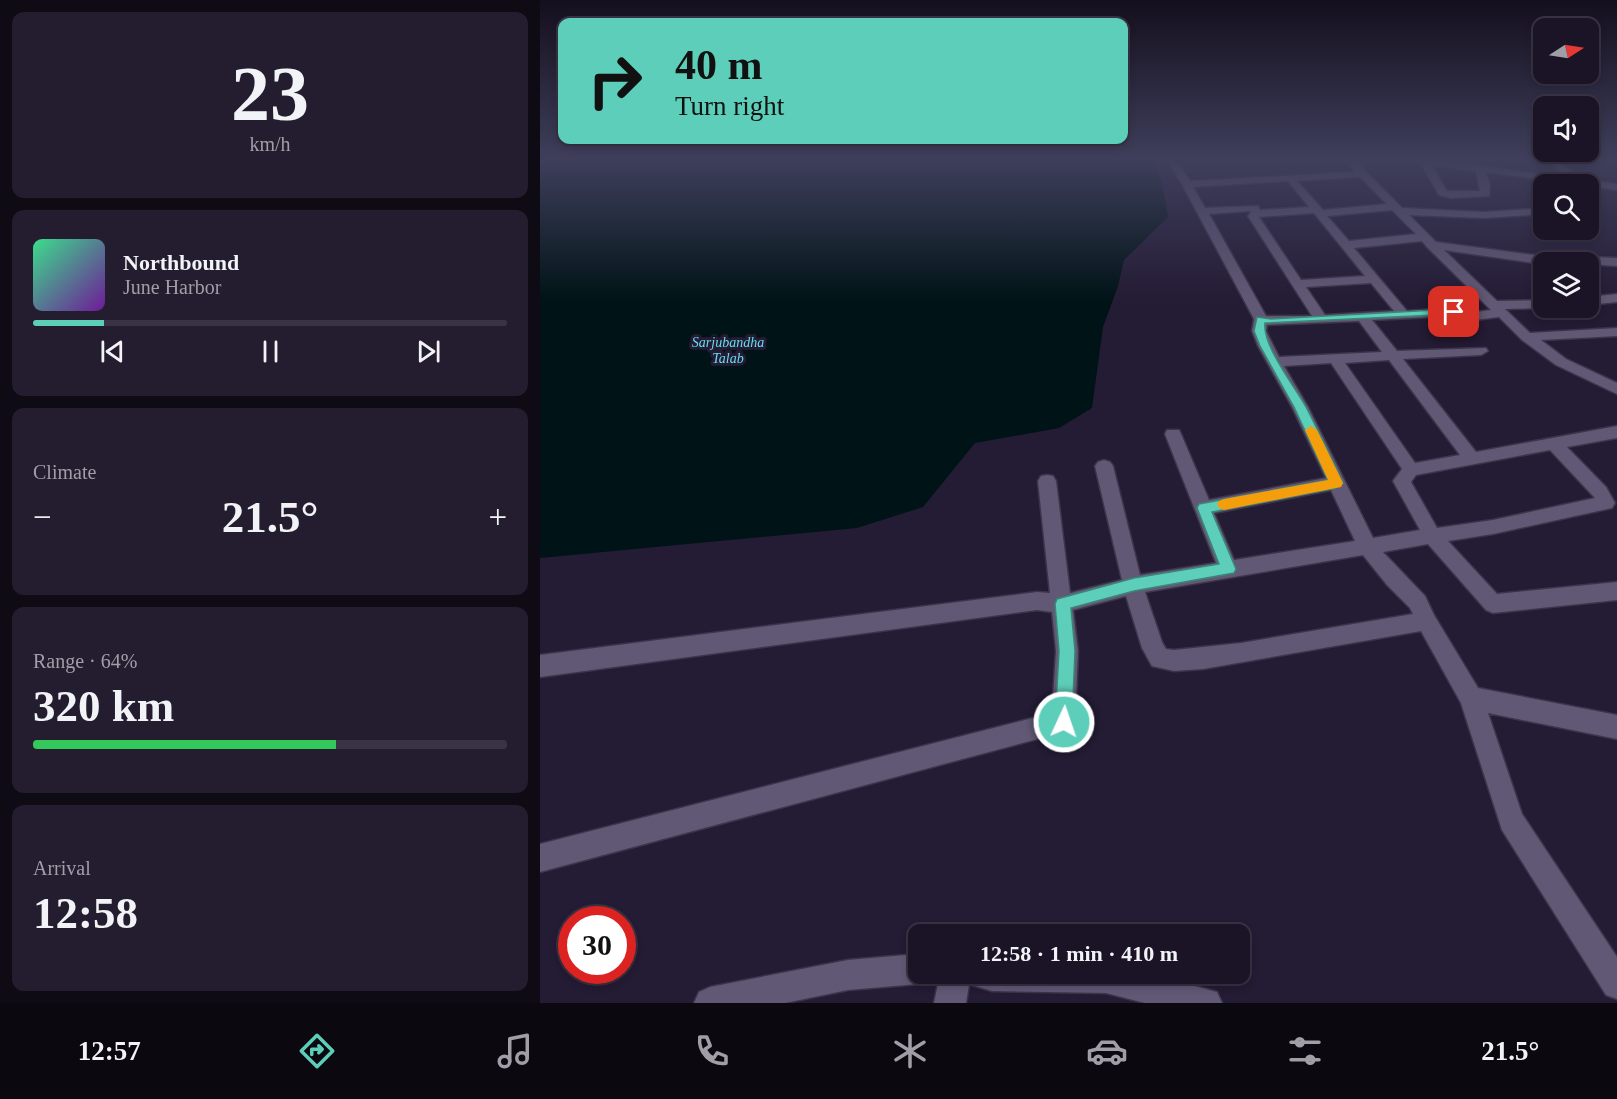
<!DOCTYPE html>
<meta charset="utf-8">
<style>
body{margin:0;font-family:"Times New Roman",serif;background:#241d2f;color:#f1f3f6;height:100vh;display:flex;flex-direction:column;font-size:22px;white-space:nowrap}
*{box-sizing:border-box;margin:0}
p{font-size:20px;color:#a09ea7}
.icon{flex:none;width:33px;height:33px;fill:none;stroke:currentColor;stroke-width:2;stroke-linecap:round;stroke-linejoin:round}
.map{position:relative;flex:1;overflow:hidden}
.sheet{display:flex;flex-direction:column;gap:12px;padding:12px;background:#0f0b15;width:540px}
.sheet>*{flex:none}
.top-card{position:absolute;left:18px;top:18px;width:570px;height:126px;border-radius:12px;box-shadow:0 3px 9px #0003,0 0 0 2px #393344;background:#5dceb9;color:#111;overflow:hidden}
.needle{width:39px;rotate:78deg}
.tools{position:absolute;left:993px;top:18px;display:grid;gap:12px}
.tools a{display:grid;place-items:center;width:66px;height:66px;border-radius:12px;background:#1b1427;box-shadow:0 3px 9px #0003,0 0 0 2px #393344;font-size:30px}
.speed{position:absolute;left:18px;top:906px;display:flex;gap:12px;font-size:30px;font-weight:700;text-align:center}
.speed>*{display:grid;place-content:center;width:78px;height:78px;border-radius:50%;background:#1b1427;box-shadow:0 3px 9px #0003,0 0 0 2px #393344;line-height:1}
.speed .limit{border:9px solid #d22;background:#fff;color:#111}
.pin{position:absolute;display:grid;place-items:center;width:51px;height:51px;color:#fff;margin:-26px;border-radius:12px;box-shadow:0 3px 9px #0006}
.me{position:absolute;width:66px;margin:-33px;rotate:3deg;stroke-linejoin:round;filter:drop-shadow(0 0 4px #0008)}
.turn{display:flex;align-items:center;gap:21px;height:126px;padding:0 18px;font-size:27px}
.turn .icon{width:78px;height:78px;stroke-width:2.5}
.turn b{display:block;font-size:42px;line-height:51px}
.big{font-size:45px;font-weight:600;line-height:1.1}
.sheet .card{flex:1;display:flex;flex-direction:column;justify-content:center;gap:9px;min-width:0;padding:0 21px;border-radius:12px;background:#241d2f}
.sheet .dial{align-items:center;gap:0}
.dial b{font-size:78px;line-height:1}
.song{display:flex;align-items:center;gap:18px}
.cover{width:72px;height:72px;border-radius:9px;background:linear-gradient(135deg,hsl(150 70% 55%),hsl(280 70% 35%))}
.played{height:6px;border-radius:3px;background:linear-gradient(90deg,#5dceb9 15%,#393344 15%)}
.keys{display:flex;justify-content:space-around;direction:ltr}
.heat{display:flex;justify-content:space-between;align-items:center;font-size:33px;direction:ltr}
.charge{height:9px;border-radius:4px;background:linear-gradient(90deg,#34c759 64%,#393344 0)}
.trip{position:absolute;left:368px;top:924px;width:342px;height:60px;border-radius:12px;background:#1b1427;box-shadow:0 3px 9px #0003,0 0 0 2px #393344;font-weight:600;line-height:60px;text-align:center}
.tab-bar{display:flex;height:96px;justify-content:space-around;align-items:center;background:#0b0810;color:#a09ea7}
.tab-bar .icon{width:42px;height:42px}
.tab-bar .selected{color:#5dceb9}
.tab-bar b{font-size:27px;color:#f1f3f6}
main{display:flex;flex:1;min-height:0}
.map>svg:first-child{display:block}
.water{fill:#001316}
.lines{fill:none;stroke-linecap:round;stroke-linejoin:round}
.minor-casing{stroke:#3c354a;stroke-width:3}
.minor{fill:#615875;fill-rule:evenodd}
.route{fill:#5dceb9;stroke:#3c8678;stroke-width:1.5}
.slow{fill:#f59e0b}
.labels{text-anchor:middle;stroke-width:6;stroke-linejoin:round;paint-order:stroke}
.far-water-label{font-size:14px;font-style:italic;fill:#66ddec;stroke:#241b34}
</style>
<main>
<section class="sheet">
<div class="card dial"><b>23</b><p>km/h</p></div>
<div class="card">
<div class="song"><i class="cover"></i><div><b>Northbound</b><p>June Harbor</p></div></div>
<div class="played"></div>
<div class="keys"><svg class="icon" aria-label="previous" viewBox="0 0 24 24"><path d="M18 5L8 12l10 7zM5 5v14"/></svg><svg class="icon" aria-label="pause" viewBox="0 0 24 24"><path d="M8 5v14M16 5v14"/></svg><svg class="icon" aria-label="next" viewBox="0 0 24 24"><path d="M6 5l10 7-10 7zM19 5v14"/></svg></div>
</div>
<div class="card"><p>Climate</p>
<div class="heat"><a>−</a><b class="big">21.5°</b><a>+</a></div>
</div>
<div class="card"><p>Range · 64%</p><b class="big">320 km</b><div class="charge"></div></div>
<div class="card"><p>Arrival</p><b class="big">12:58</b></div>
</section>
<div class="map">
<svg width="1077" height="1003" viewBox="0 0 1077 1003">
<rect width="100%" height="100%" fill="#241b34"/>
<!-- water -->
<polygon class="water" points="0,160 613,160 622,183 628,217 584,260 578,286 563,327 552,408 519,428 435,443 383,507 317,528 0,558"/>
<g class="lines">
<defs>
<g id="minor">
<path d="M627 160H636L650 181 815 172 805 160H815L862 208 944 212 991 209 996 212 991 215 944 218 869 215 896 242 994 255 1077 258V266L1048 264V262L994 263 904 250 957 301 1004 300V308L965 309 990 333 1077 328V336L1001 340 1026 359 1077 383V394L1016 365 982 340 959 317 927 321 912 316 832 320 857 351 946 348 948 351 941 355 863 359 936 452 1077 426V438L1027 447 1066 487 1075 503 1072 508 953 534 908 541 957 594 1077 582V600L953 613 946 610 888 544 843 552 885 596 894 615 938 688 1077 715V739L948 713 982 814 1077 957V999L1066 995 962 830 921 703 881 631 663 669 634 671 612 666 602 648 586 596 533 610 538 651 535 722 531 730 0 872V844L512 713 516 651 512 612 497 610 0 677V655L497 592 510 593 498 481 501 476 507 475 513 476 516 481 530 593 582 580 555 466 558 462 564 460 570 462 573 466 600 575 676 563 625 434 627 430H639L641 434 669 500 786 478 752 407 718 346 712 331 714 319 642 184ZM820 177 847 204 783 210 757 181ZM748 181 769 207 720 210 718 206 665 208 653 187ZM852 210 876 234 809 241 787 216ZM709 211 711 212 708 216 772 316H726L669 214ZM774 213 825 276 761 280 719 217ZM882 241 887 247 951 310 928 313 913 308 867 311 814 248ZM831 283 854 311 785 315 766 287ZM819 321 842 352 739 357 726 331 727 325ZM849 360 920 455 875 463 805 363ZM791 363 862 469 853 481 880 530 833 538 768 407 744 366ZM1010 450 1055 498 953 520 897 528 871 482 876 475ZM791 490 815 541 694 560 674 513ZM823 555 847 585 870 608 873 614 701 643 634 650 626 649 622 642 605 592Z"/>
<path d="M869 160H898L1027 178 1007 160H1017L1042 179 1077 184V190L946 172 950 185 949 196 911 198 899 195 881 164ZM892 165 936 171 940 191H907Z"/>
<polygon points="1070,160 1077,160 1077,164"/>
<polygon points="1077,294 1077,302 1048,305 1048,297"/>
<polygon points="378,954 378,974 391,974 389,980 378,984 308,990 245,1003 154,1003 159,992 170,987 308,960"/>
<polygon points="400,974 609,974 677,992 682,1003 605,1003 566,993 452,991 432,985 430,978 426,1003 394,1003"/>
</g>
</defs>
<!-- minor casing -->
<use href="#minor" class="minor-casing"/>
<!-- minor -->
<use href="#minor" class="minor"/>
</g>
<!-- sky -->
<linearGradient id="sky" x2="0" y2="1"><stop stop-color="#140f1d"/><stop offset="0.53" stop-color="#3f3f5c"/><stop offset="1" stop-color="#3f3f5c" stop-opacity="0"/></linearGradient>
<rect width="1077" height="301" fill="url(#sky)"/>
<!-- route -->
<path class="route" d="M914 309 917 310V314L725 323C722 345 755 387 766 407 779 432 791 458 803 483L796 488 672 512 696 569 694 573 594 591 531 608 535 651 532 722 530 729 524 731 517 729 515 722 519 651 515 604 517 599 594 578 679 564 657 508 659 504 788 480 754 407 720 346 714 331 717 317 731 319Z"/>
<!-- slow -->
<polygon class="slow" points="771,426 777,430 803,483 801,487 684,510 679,508 677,504 679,501 684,499 788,480 765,430"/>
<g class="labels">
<!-- far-water labels -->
<g class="far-water-label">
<text x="188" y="347">Sarjubandha<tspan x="188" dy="16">Talab</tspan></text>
</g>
</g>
</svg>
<div class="tools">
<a><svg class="needle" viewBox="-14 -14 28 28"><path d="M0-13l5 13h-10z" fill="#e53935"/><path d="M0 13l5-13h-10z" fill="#a09ea7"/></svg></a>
<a><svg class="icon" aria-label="sound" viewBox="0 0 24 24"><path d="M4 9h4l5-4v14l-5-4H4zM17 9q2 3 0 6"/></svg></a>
<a><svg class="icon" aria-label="search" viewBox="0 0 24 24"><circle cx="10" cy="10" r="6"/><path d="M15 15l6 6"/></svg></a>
<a><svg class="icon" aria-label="layers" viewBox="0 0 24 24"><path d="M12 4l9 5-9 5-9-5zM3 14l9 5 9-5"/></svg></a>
</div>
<div class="speed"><div class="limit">30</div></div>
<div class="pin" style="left:914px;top:312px;background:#d93025"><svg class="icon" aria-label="arrive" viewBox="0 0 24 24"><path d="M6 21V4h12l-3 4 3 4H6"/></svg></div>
<svg class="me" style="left:524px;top:722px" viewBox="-20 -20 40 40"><circle r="17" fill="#5dceb9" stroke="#fff" stroke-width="3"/><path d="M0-11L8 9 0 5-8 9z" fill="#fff"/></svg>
<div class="trip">12:58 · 1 min · 410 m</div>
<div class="top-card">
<div class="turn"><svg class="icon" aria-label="right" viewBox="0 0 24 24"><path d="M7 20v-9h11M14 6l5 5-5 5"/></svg><div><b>40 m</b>Turn right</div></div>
</div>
</div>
</main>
<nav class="tab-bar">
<b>12:57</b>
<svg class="icon selected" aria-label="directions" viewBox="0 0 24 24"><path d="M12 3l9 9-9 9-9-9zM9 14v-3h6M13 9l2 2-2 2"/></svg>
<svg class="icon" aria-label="music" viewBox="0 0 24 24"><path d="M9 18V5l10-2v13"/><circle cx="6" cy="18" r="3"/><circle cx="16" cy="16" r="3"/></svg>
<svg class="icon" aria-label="phone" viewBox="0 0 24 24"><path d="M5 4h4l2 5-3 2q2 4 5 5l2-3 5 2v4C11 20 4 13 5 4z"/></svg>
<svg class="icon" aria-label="climate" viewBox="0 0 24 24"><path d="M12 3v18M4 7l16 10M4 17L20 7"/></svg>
<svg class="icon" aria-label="car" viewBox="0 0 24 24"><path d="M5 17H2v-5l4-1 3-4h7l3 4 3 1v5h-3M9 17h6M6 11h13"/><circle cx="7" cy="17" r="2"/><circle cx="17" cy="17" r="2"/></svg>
<svg class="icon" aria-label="filters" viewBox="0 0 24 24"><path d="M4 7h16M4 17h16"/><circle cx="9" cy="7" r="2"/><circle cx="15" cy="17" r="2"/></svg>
<b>21.5°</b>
</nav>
